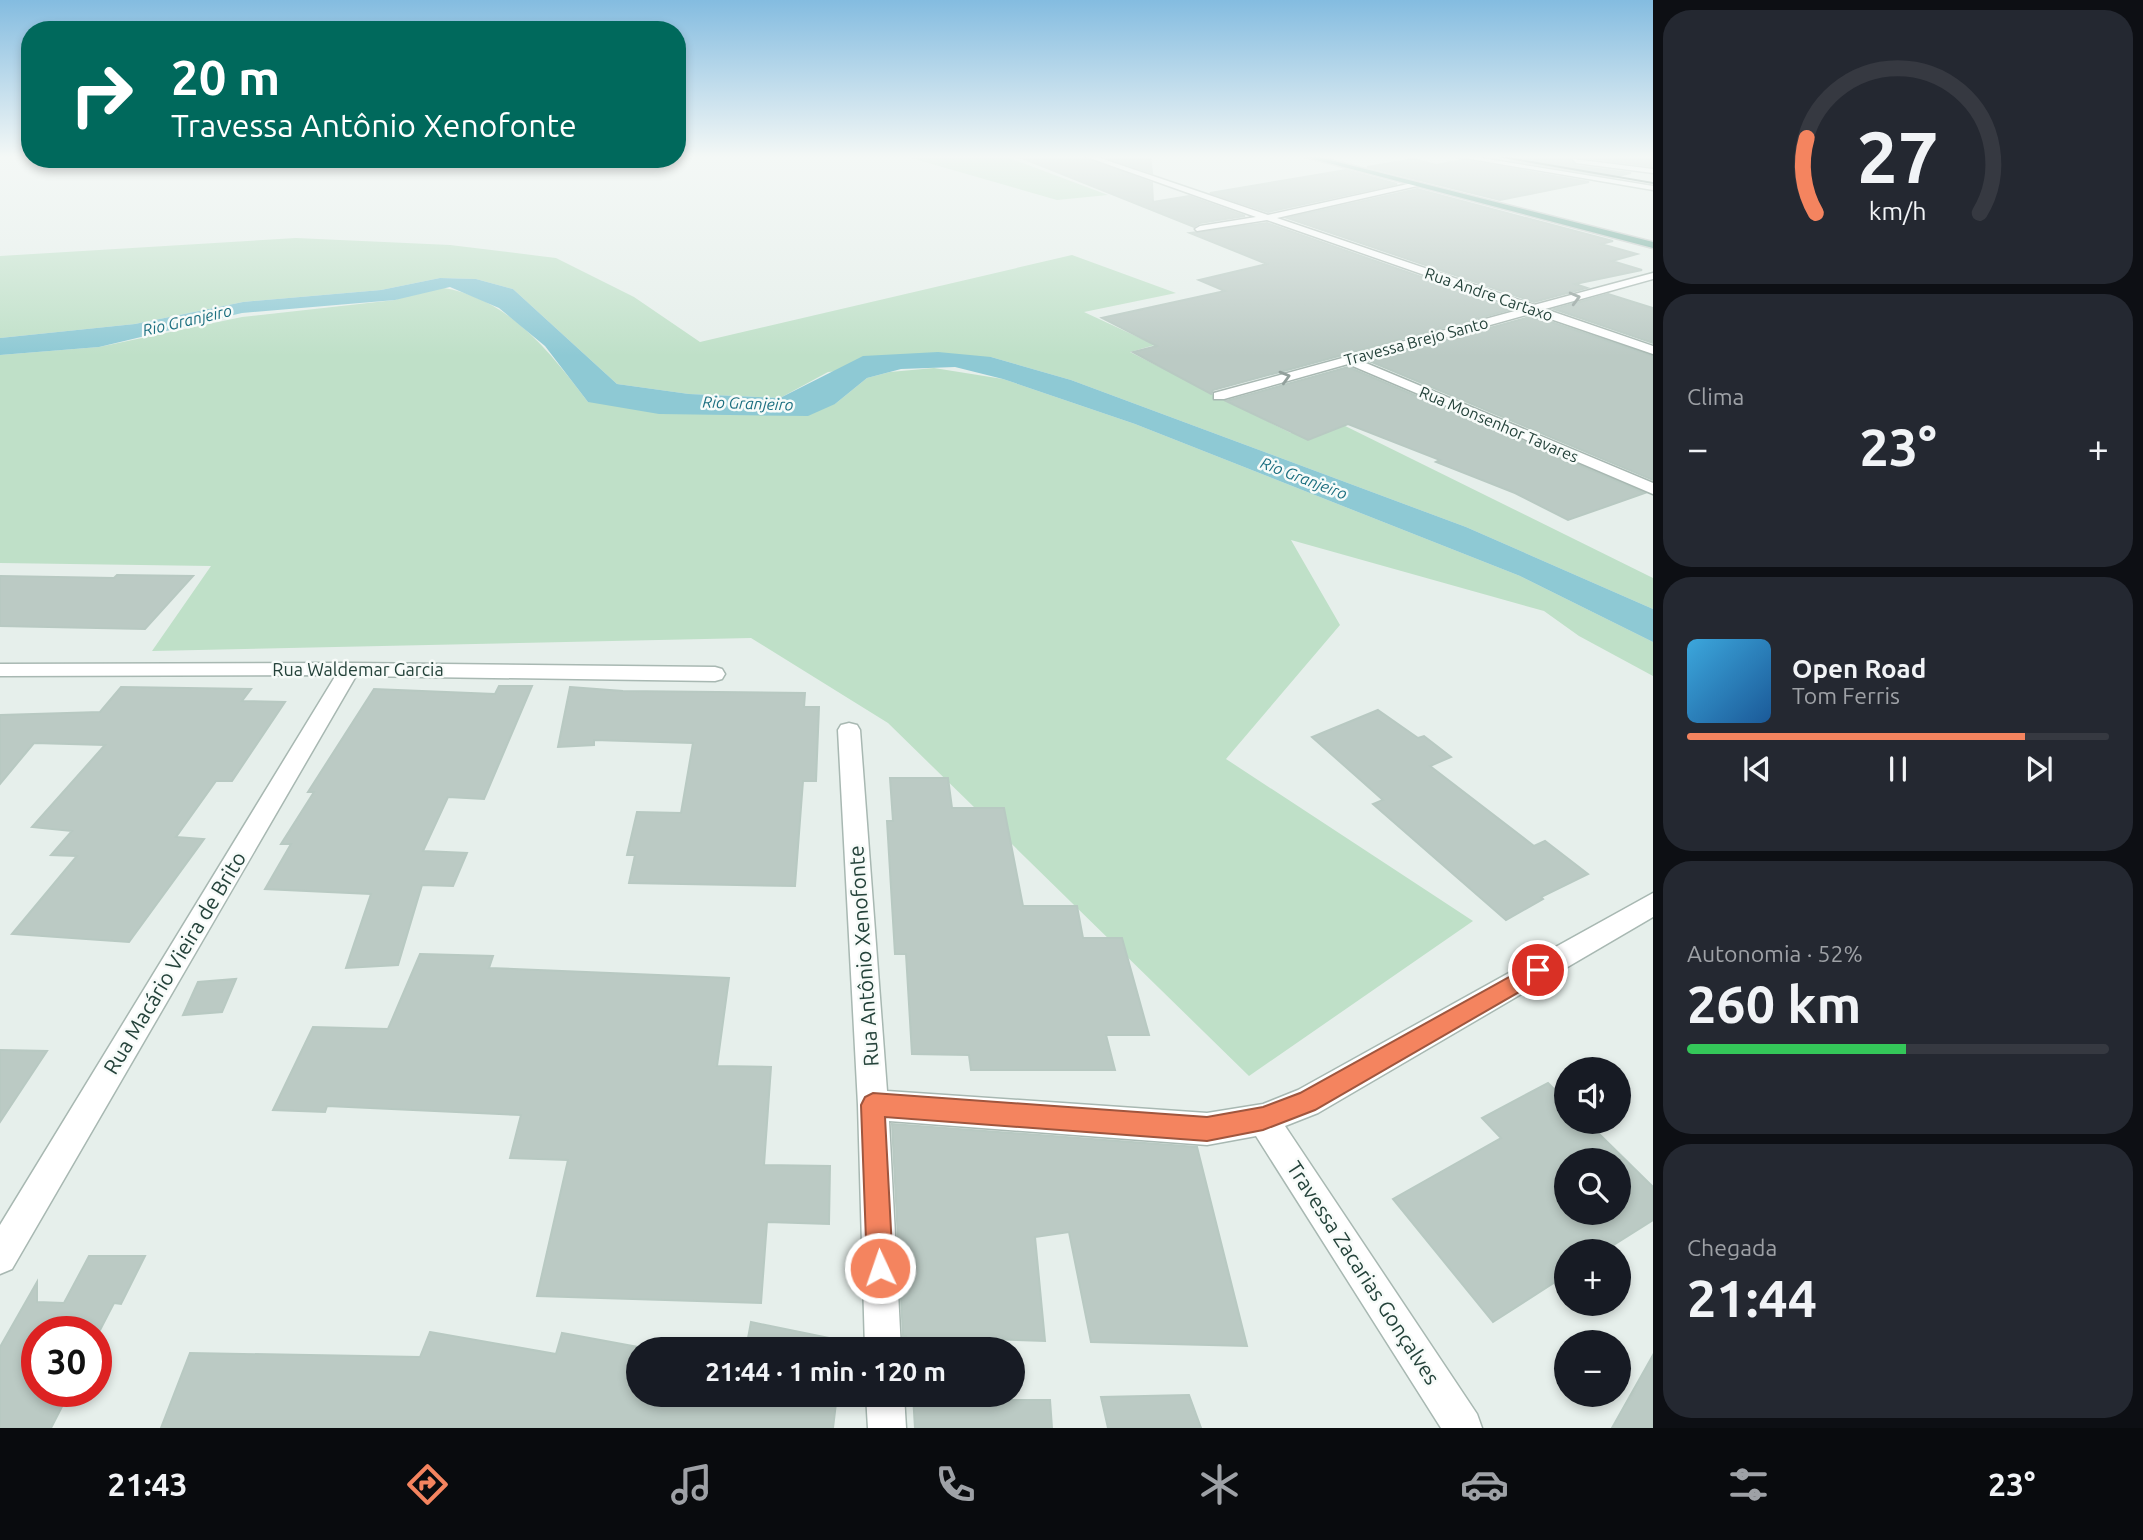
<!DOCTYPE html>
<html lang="pt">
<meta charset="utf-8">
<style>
body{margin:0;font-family:Ubuntu,sans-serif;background:#242831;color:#f1f3f6;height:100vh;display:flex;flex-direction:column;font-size:26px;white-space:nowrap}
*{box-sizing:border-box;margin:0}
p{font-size:23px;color:#9ea1a6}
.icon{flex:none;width:38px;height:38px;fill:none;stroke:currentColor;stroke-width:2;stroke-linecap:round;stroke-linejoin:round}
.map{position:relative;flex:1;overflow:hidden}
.panel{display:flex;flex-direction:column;gap:10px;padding:10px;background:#0d0f14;width:490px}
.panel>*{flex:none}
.hud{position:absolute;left:21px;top:21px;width:665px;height:147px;border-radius:28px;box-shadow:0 4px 10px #0003;background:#00695c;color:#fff;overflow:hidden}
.tools{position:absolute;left:1554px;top:1057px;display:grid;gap:14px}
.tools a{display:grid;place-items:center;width:77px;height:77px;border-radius:50%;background:#171b24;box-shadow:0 4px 10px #0003;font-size:35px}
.speed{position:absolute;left:21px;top:1316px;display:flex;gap:14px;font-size:35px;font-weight:700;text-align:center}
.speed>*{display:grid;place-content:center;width:91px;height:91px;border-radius:50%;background:#171b24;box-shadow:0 4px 10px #0003;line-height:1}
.speed .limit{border:10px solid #d22;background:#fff;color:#111}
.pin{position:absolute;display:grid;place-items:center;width:60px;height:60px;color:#fff;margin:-30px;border:4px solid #fff;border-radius:50%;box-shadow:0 2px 7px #0007}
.me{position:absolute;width:77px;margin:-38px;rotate:357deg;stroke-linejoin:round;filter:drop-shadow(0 0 5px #0008)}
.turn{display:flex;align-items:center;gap:24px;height:147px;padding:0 35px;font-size:32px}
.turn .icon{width:91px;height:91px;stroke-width:2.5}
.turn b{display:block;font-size:49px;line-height:60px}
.big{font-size:52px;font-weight:700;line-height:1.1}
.panel .widget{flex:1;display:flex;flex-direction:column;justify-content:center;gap:10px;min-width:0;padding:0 24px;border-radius:28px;background:#242831}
.panel .dial{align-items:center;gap:0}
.dial svg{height:182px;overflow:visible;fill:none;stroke:#363941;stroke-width:7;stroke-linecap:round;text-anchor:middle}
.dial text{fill:#f1f3f6;stroke:none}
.song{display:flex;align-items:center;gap:21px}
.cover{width:84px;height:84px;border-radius:10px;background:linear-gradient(135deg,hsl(200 70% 55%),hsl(210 70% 35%))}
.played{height:7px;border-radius:4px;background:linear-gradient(90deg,#f4845f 80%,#363941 80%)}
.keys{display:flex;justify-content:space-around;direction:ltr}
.heat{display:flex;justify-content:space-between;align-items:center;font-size:38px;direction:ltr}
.charge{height:10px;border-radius:5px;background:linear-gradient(90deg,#34c759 52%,#363941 0)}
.trip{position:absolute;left:626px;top:1337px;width:399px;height:70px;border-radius:35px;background:#171b24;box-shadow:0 4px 10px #0003;font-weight:700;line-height:70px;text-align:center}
.tab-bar{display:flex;height:112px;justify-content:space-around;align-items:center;background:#090b0e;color:#9ea1a6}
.tab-bar .icon{width:49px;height:49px}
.tab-bar .on{color:#f4845f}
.tab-bar b{font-size:32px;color:#f1f3f6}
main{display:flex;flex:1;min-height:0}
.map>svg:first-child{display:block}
.green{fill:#bfe0c8}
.water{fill:#8ec9d4}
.building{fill:#bbcac4;stroke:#b8c9c2;stroke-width:2;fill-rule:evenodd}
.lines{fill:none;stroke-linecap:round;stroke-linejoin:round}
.minor-casing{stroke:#a8b8b2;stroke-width:3}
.major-casing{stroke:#c2cac8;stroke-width:3}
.minor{fill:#fff;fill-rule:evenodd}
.major{fill:#6aa596;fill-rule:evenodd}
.tram{stroke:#5f7d75;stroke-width:2}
.oneway{stroke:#92a09c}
.route{fill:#f4845f;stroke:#9f563e;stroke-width:2}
.labels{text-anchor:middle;stroke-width:5;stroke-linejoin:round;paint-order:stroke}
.far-street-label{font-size:16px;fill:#24423a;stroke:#f7fbf9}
.far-water-label{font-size:16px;font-style:italic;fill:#1c6f80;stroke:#f7fbf9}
.street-label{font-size:18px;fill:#24423a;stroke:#f7fbf9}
.near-street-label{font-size:21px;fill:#24423a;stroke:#f7fbf9}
</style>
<main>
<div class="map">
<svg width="1653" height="1428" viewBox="0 0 1653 1428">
<rect width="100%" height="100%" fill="#e6efeb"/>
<!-- green -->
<g class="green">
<polygon points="904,156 1004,156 1108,195 1057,200"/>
<polygon points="296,238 450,245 556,258 634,297 700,342 1072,255 1176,293 1084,312 1155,345 1130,352 1291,433 1331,419 1653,578 1653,609 1466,527 1071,380 991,357 828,372 780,398 689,394 617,384 513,289 476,279 440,278 381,290 243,302 135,324 0,338 0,256"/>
<path d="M429 286C504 292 546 347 588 402L835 404 867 378 890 372 934 368 1003 379 1135 424 1520 576 1653 642V676L1579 636 1544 611 1291 540 1340 625 1226 759 1473 921 1249 1076 888 723 751 638 152 651 211 566 0 563V355L99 347 242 317 395 300Z"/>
</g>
<!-- water -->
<polygon class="water" points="440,278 476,279 513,289 617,384 689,394 780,398 863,356 938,352 991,357 1071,380 1466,527 1653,609 1653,642 1520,576 1135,424 1003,379 955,367 901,369 867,378 835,404 808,416 659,414 588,402 545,346 499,308 450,287 395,300 242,313 99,347 0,355 0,338 135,324 243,302 381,290"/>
<!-- building -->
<g class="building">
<polygon points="1017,156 1081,156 1152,183 1153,202 1189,196 1245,216 1200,223 1194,227"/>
<polygon points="1101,156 1150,156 1152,173"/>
<polygon points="1511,156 1650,156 1651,166 1573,156 1570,159 1576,166 1631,173 1613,177 1511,160"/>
<polygon points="1414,159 1436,165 1462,160 1589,182 1500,200 1367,167"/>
<polygon points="1346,170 1397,184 1268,212 1210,193"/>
<polygon points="1417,189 1613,241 1601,244 1637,254 1612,261 1642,270 1575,284 1587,288 1534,302 1287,218"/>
<polygon points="1267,223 1513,309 1213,390 1211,394 1133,352 1157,346 1102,318 1225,291 1199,280 1267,264 1190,233"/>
<polygon points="1608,294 1653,308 1653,343 1554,309"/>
<polygon points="1533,316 1653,356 1653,480 1369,361"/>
<polygon points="1348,367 1645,493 1568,520 1515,493 1436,462 1440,460 1348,424 1308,440 1226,401"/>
<polygon points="117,575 193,576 145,629 0,626 0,576 114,578"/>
<polygon points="499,686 532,686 484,799 448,797 423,851 467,853 453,886 422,885 398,965 346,968 371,894 265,889 291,844 281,844 314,792 308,792 374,689 495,694"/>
<polygon points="121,687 251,689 242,701 285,702 232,781 216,781 176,837 204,839 129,942 12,934 77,856 51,855 72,831 32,827 105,745 34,743 0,784 0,715 100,712"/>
<polygon points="570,687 623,691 805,693 804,707 819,707 816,781 803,781 795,886 629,883 635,855 627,855 637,812 681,813 693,743 594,740 594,745 558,747"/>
<polygon points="1378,710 1418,738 1424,736 1451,757 1430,766 1534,846 1545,841 1588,874 1541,897 1543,899 1506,920 1373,804 1383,800 1312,737"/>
<polygon points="890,778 948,778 952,808 1004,808 1023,906 1077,906 1083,938 1122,938 1149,1035 1106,1035 1115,1070 971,1070 969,1055 912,1054 906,954 895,954 887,821 893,821"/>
<polygon points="420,954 493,956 489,968 729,978 717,1066 771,1067 764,1165 830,1166 829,1224 767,1222 761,1303 537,1296 568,1160 510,1158 521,1115 327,1106 325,1112 273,1110 313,1027 388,1029"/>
<polygon points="236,979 222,1012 183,1015 198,982"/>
<polygon points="0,1050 47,1051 0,1122"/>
<path d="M1548 1083 1566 1101V1122H1587L1653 1187V1220L1604 1251H1566V1275L1493 1322 1393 1199 1501 1138 1482 1118ZM1566 1160H1619V1213H1566Z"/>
<polygon points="892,1124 1197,1147 1247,1346 1091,1342 1069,1232 1035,1237 1045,1341 987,1339 989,1349 907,1349 906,1336 903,1336"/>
<polygon points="89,1256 145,1256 121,1304 114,1303 99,1332 37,1332 37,1391 70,1391 51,1428 0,1428 0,1347 37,1282 37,1302 64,1303"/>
<polygon points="751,1322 844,1341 843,1349 746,1349"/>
<polygon points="430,1332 556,1354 562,1333 649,1349 639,1349 639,1395 837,1395 833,1428 161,1428 190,1353 420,1357"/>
<polygon points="1653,1355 1653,1428 1612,1428"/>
<polygon points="913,1395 997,1395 998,1400 1050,1400 1052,1428 915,1428"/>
<polygon points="1189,1395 1201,1428 1108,1428 1101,1397"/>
</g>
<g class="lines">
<defs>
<g id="minor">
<polygon points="1084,156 1094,156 1268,215 1417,182 1417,186 1277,218 1534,305 1653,273 1653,279 1545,309 1653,346 1653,354 1533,313 1361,361 1653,483 1653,494 1348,364 1224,399 1214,399 1214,393 1522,309 1267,220 1197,231 1195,229 1200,226 1256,217"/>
<polygon points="1453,156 1469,156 1653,186 1653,190"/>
<polygon points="1573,159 1653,169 1653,173 1576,163"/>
<polygon points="350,663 715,667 722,669 725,674 722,679 715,681 356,676 12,1269 0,1274 0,1225 336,675 0,676 0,664"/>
<polygon points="849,723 857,725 860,730 887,1091 1207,1113 1263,1104 1298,1090 1653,893 1653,917 1318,1113 1285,1126 1477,1414 1482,1428 1441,1428 1256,1136 1207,1145 889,1121 901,1349 865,1349 858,1105 838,730 841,725"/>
<polygon points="866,1395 904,1395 906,1428 868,1428"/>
</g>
<polygon id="major" points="1302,156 1314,156 1653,242 1653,248"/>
</defs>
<!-- minor casing -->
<use href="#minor" class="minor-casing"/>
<!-- major casing -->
<use href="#major" class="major-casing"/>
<!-- minor -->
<use href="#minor" class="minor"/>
<!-- major -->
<use href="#major" class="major"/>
<!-- tram -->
<polyline class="tram" points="1497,156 1653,183"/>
</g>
<!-- one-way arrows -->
<defs><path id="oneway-chevron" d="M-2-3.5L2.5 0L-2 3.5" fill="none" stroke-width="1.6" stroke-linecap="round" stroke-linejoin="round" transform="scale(1.75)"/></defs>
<g class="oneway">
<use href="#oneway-chevron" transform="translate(1575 298) rotate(-15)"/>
<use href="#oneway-chevron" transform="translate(1285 377) rotate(-16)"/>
</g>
<!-- sky -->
<linearGradient id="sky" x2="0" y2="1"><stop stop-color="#84bce0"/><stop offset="0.44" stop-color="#f4f8f6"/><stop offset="1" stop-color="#f4f8f6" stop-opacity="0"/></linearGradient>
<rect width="1653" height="356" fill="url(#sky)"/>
<!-- route -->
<polygon class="route" points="1538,961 1545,964 1548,970 1545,977 1315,1110 1263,1130 1207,1141 885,1117 893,1268 889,1277 880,1281 871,1277 867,1268 861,1105 865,1097 873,1093 1207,1117 1263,1107 1300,1093"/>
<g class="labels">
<!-- far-street labels -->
<g class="far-street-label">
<text transform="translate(1489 294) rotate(19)" y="6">Rua Andre Cartaxo</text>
<text transform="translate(1416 341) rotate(-15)" y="6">Travessa Brejo Santo</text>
<text transform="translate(1499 424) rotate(23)" y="6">Rua Monsenhor Tavares</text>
</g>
<!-- far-water labels -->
<g class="far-water-label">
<text transform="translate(187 320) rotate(-13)" y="6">Rio Granjeiro</text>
<text transform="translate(748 403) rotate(2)" y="6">Rio Granjeiro</text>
<text transform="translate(1304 478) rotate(21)" y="6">Rio Granjeiro</text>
</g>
<!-- street labels -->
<g class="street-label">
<text x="358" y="676">Rua Waldemar Garcia</text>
</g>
<!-- near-street labels -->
<g class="near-street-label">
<text transform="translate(864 956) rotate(-94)" y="7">Rua Antônio Xenofonte</text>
<text transform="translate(175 963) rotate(-59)" y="7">Rua Macário Vieira de Brito</text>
<text transform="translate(1363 1273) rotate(57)" y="7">Travessa Zacarias Gonçalves</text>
</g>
</g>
</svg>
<div class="tools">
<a><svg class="icon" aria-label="sound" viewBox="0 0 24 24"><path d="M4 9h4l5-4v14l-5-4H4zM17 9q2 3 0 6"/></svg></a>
<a><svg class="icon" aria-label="search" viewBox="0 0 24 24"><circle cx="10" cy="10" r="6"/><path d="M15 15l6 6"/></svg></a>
<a>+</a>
<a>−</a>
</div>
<div class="speed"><div class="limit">30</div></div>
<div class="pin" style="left:1538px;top:970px;background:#d93025"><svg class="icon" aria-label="arrive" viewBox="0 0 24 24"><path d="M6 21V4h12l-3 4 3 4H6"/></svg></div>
<svg class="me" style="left:880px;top:1268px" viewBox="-20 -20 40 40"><circle r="17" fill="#f4845f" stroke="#fff" stroke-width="3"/><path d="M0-11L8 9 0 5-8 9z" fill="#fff"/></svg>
<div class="trip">21:44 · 1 min · 120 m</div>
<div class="hud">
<div class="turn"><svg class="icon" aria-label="right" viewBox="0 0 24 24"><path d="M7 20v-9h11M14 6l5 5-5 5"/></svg><div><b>20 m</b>Travessa Antônio Xenofonte</div></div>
</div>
</div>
<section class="panel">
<div class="widget dial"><svg viewBox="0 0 100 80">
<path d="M14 69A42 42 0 1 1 86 69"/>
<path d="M14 69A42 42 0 0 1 10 36" stroke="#f4845f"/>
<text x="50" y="56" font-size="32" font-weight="700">27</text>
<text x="50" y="72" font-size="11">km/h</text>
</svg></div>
<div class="widget"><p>Clima</p>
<div class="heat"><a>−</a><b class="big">23°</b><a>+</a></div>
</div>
<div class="widget">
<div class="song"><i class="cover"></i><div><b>Open Road</b><p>Tom Ferris</p></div></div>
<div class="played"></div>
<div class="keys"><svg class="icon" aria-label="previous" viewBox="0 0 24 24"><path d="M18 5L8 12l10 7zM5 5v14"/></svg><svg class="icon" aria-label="pause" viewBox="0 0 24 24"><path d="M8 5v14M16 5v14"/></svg><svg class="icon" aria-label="next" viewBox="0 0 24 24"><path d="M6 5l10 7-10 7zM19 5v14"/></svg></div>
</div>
<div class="widget"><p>Autonomia · 52%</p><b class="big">260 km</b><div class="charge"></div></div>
<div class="widget"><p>Chegada</p><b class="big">21:44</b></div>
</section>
</main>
<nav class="tab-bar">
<b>21:43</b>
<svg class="icon on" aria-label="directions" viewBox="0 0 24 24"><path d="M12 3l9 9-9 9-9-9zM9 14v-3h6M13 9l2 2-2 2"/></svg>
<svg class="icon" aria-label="music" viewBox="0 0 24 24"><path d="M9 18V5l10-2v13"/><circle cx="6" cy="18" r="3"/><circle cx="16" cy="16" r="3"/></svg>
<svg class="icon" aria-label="phone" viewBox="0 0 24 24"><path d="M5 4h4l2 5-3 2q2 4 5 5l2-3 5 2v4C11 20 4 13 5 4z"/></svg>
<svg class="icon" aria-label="climate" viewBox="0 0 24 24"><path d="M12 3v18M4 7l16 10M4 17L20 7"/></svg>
<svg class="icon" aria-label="car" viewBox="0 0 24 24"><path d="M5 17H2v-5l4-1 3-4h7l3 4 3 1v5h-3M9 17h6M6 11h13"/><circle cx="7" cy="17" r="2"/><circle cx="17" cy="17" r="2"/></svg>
<svg class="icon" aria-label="filters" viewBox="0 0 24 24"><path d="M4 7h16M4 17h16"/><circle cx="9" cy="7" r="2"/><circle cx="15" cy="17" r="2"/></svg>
<b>23°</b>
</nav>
